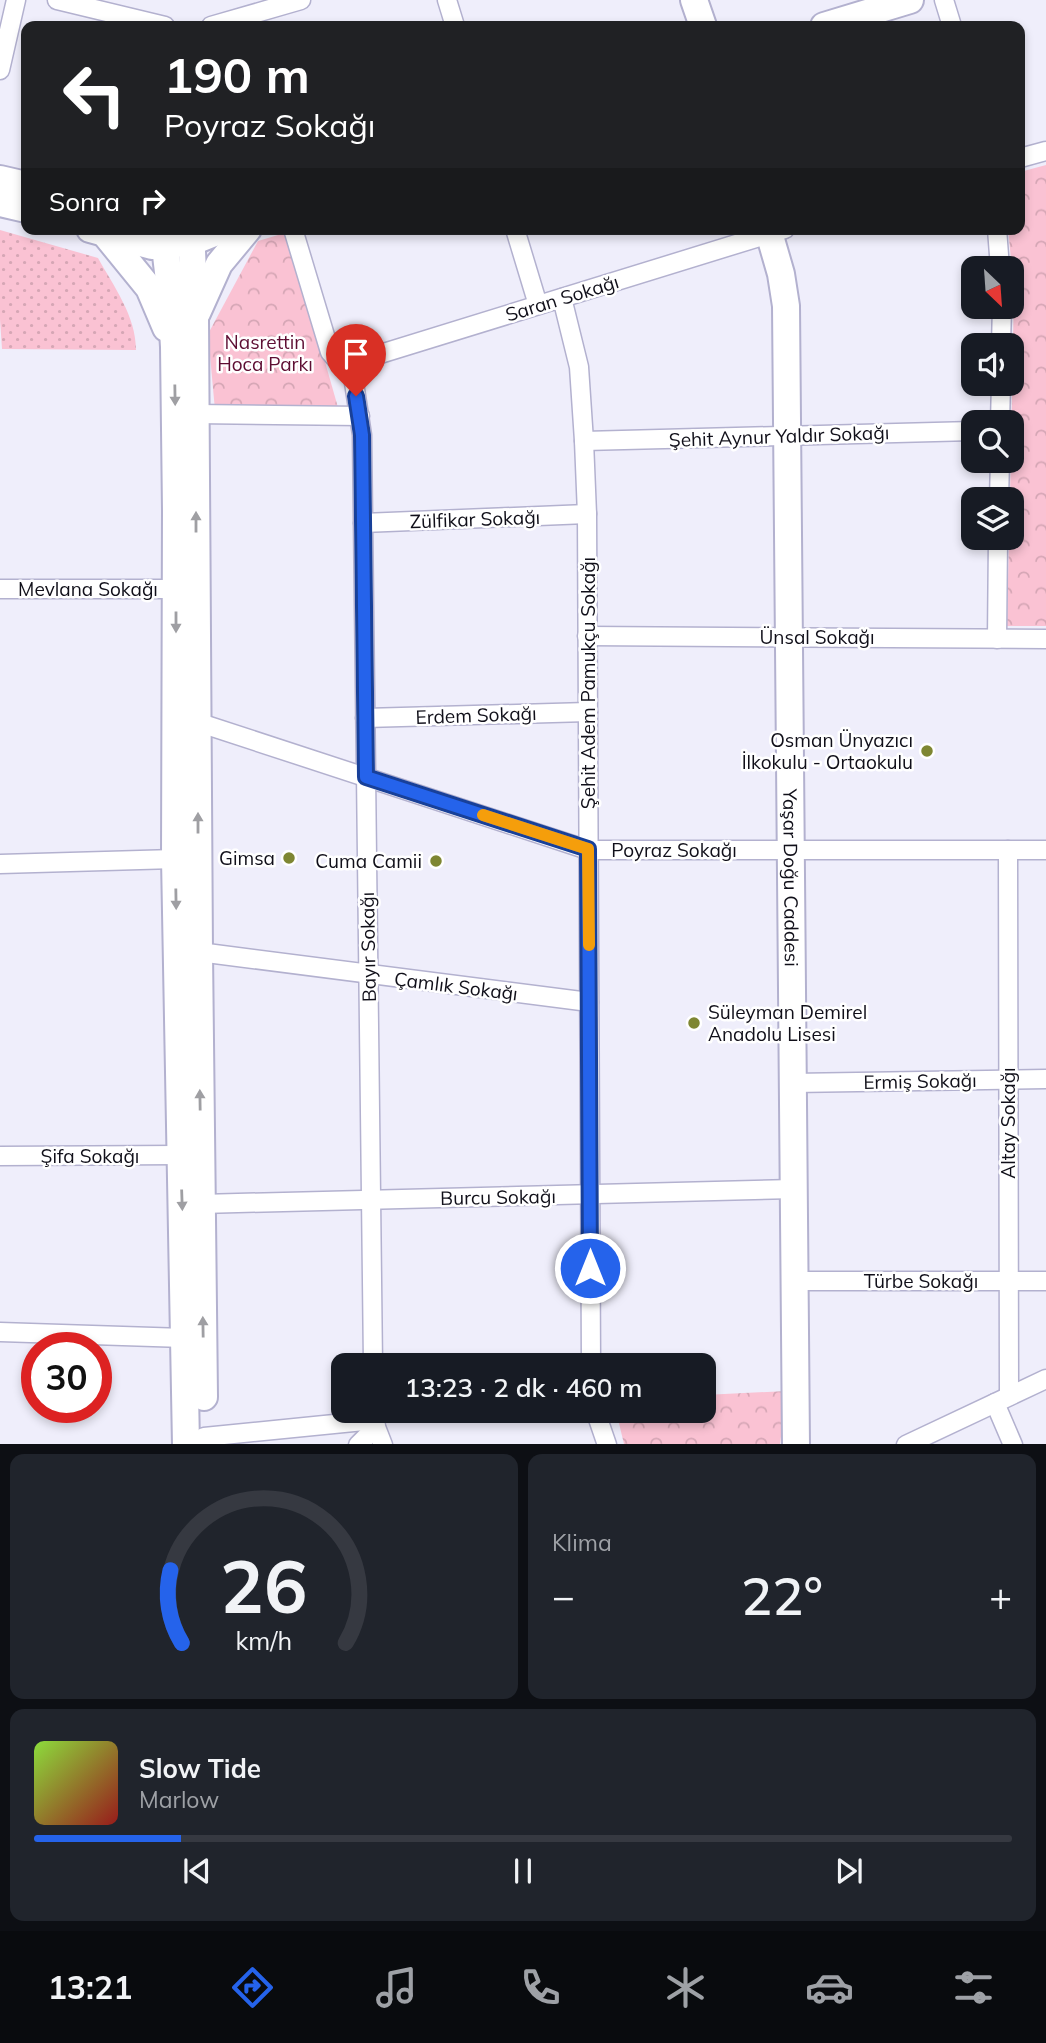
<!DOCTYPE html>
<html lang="tr">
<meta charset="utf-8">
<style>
body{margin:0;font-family:Mulish,sans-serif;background:#20242c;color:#f1f3f6;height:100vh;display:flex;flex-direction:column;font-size:26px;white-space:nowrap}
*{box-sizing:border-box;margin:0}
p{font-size:23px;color:#9ea1a6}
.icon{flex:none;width:38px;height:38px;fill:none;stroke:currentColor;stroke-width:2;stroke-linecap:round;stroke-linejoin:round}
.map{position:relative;height:1444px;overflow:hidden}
.drawer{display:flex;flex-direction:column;gap:10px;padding:10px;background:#0d0f14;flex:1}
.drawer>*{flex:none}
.top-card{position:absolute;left:21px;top:21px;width:1004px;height:214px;border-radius:14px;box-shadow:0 4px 10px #0003;background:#202124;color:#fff;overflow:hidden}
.needle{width:46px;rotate:155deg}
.controls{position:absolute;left:961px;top:256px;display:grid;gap:14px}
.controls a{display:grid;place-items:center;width:63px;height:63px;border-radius:14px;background:#171b24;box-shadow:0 4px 10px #0003;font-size:35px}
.speed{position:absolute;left:21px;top:1332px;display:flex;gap:14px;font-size:35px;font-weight:700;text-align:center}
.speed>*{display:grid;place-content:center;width:91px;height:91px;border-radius:50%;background:#171b24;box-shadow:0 4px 10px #0003;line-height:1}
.speed .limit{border:10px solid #d22;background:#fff;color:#111}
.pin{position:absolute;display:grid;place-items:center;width:60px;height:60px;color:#fff;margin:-72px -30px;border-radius:50% 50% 50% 0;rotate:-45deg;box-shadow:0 0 7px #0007}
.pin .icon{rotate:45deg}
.me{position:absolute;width:77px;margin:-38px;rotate:0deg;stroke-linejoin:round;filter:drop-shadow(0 0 5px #0008)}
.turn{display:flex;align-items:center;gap:24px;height:147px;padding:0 28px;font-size:32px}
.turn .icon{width:91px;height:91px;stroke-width:2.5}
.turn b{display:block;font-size:49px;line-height:60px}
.then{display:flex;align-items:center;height:66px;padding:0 28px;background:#0003;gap:14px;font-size:26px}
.big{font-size:52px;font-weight:600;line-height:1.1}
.drawer .widget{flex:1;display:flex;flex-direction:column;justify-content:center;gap:10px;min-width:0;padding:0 24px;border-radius:14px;background:#20242c}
.drawer .dial{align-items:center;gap:0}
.dial svg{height:182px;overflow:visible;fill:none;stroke:#363941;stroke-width:7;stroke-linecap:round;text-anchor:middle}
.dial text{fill:#f1f3f6;stroke:none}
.song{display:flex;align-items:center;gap:21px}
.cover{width:84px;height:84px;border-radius:10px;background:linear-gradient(135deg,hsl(90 70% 55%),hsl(0 70% 35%))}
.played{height:7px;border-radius:4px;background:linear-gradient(90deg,#2563eb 15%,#363941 15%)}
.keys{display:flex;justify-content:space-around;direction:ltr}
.heat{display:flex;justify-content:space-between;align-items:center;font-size:38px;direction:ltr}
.drawer .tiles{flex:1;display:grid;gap:10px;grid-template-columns:1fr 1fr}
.widget:last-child{grid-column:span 2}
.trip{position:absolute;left:331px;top:1353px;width:385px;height:70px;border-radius:14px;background:#171b24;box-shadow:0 4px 10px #0003;font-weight:600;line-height:70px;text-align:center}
.tabs{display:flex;height:112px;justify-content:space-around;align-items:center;background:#090b0e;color:#9ea1a6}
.tabs .icon{width:49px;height:49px}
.tabs .selected{color:#2563eb}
.tabs b{font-size:32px;color:#f1f3f6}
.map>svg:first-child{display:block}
.grass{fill:url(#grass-dots)}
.forest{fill:url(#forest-crowns)}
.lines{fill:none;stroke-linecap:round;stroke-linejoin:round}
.street-casing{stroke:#b3b1cf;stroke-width:21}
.secondary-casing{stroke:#b3b1cf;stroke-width:30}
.street{stroke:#fff;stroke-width:18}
.secondary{stroke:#fff;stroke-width:26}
.oneway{fill:#9f9fa3}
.route-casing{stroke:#184099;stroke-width:18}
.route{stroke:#2563eb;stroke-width:12}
.slow{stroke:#f59e0b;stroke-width:12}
.poi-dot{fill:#7e8632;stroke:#fff;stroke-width:2.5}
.labels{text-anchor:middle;stroke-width:5;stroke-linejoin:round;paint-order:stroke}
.street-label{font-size:19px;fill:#100f19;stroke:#fff}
.park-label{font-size:19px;fill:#5e0e33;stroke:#fff}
.poi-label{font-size:19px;fill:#100f19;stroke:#fff;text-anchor:end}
</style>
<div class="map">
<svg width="1046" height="1445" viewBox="0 0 1046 1445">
<defs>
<pattern id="grass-dots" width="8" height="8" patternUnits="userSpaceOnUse" patternTransform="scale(1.75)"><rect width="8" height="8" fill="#fac2d3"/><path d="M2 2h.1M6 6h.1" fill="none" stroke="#d5a6b5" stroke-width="1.8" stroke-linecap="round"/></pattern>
<pattern id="forest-crowns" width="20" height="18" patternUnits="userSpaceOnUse" patternTransform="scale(1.75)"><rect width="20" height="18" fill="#fac2d3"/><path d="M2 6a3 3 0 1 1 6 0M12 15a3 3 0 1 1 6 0" fill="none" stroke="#d5a6b5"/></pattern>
</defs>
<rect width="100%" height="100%" fill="#efeefb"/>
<!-- grass -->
<path class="grass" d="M0 230 98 258C114 287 136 316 136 350L2 349 0 319Z"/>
<!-- forest -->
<g class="forest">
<polygon points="1046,165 1046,626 1007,626 1009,537 1012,537 1012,499 1010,499 1014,289 1008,229 1020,229 1020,172"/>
<polygon points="288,232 339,411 215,410 208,334 258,241"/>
<polygon points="787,1391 780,1444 624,1444 616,1411 704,1410 704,1395"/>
</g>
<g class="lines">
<defs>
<g id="street">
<polyline points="57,0 165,26"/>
<polyline points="447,0 455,26"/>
<polyline points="944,0 952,26"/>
<polyline points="211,26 301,0"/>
<polyline points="0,70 16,0"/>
<polyline points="1020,158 1046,151"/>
<polyline points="293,229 330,352 338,361 351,363 785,229"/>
<polyline points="515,229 538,305"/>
<polyline points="997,229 1000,268"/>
<polyline points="562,298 579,367 584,441 587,514 591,1365"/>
<polyline points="1001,345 1002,306"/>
<polyline points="351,363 362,435 373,1365"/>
<polyline points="195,414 360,416"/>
<polyline points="1000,422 1001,383"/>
<polyline points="584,441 973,431"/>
<polyline points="999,499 1000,460"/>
<polyline points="363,523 587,514"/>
<polyline points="0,589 176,589"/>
<polyline points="587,636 1046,639"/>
<polyline points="997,639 998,537"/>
<polyline points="365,718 588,712"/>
<polyline points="197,722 588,850 1046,850"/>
<polyline points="1008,850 1009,1396"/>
<polyline points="0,864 175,859"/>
<polyline points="199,952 589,1002"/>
<polyline points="793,1083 1046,1079"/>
<polyline points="0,1156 180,1155"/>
<polyline points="201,1204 794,1189"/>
<polyline points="795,1281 1046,1281"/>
<polyline points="0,1332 184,1338"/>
<polyline points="995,1403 1013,1445"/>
<polyline points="374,1410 376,1427 383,1445"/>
<polyline points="595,1410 607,1445"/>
<polyline points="204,1437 374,1420"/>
<polyline points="358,1445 376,1427"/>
<polyline points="906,1445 1046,1379"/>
</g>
<g id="secondary">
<polyline points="694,0 703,26"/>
<polyline points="824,26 910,0"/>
<polyline points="0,179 26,185"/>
<polyline points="0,203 26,209"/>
<polyline points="90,229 152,246 192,242 224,229"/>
<polyline points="163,229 171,298 174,347 176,511 175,859 186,1445"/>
<polyline points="191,229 195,318 199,952 204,1397"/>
<path id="s1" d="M768 229 781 274 786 306 796 1445"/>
<polyline points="105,234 149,288 166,328"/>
<polyline points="197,313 219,264 248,229"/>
</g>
</defs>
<!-- street casing -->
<use href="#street" class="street-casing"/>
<!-- secondary casing -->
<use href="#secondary" class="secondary-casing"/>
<!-- street -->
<use href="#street" class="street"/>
<!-- secondary -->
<use href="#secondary" class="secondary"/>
</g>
<!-- one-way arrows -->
<defs><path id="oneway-solid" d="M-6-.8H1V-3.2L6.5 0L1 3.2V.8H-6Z" transform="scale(1.75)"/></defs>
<g class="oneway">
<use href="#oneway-solid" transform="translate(175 395) rotate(89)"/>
<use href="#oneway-solid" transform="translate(196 522) rotate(-90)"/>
<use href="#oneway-solid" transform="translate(176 622) rotate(90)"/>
<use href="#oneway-solid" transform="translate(198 823) rotate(-90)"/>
<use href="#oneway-solid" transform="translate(176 899) rotate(89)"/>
<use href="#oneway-solid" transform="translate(200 1100) rotate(-91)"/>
<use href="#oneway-solid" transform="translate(182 1200) rotate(88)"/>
<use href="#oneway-solid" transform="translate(203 1327) rotate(-91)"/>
</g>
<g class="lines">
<defs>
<polyline id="route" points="356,396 362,435 366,777 588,849 590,1268"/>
</defs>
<!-- route casing -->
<use href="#route" class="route-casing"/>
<!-- route -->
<use href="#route" class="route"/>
<!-- slow -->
<polyline class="slow" points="483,815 588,849 589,945"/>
</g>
<!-- markers -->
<g class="poi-dot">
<circle cx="927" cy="751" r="7"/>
<circle cx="289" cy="858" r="7"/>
<circle cx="436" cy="861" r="7"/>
<circle cx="694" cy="1023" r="7"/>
</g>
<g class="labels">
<!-- street labels -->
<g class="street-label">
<text transform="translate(562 298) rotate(-17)" y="7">Saran Sokağı</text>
<text transform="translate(779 436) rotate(-2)" y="7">Şehit Aynur Yaldır Sokağı</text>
<text transform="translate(475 519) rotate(-2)" y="7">Zülfikar Sokağı</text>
<text x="88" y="596">Mevlana Sokağı</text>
<text x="817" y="644">Ünsal Sokağı</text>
<text transform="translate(588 683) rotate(-90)" y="7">Şehit Adem Pamukçu Sokağı</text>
<text transform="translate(476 715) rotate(-2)" y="7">Erdem Sokağı</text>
<text x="674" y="857">Poyraz Sokağı</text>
<text dy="7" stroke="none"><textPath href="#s1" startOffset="651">Yaşar Doğu Caddesi</textPath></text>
<text transform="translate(368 947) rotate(-91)" y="7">Bayır Sokağı</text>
<text transform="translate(456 986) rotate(7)" y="7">Çamlık Sokağı</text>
<text transform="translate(920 1081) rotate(-1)" y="7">Ermiş Sokağı</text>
<text transform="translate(1008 1123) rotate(-90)" y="7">Altay Sokağı</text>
<text x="90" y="1163">Şifa Sokağı</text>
<text transform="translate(498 1197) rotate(-1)" y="7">Burcu Sokağı</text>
<text x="921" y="1288">Türbe Sokağı</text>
</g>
<!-- park labels -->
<g class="park-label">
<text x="265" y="349">Nasrettin<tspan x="265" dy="22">Hoca Parkı</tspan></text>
</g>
<!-- poi labels -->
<g class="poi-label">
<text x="913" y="747">Osman Ünyazıcı<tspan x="913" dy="22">İlkokulu - Ortaokulu</tspan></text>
<text x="275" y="865">Gimsa</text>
<text x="422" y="868">Cuma Camii</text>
<text x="708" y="1019" text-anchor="start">Süleyman Demirel<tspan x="708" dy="22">Anadolu Lisesi</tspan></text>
</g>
</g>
</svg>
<div class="controls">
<a><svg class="needle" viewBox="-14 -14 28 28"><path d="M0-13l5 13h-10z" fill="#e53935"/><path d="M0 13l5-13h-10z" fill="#9ea1a6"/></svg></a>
<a><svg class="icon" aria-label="sound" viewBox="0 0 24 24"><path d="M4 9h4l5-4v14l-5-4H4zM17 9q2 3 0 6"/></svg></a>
<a><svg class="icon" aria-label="search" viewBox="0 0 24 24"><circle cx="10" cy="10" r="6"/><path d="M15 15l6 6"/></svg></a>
<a><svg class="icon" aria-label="layers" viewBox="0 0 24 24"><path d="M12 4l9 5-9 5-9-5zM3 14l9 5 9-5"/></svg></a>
</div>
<div class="speed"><div class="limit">30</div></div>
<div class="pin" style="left:356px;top:396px;background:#d93025"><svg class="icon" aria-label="arrive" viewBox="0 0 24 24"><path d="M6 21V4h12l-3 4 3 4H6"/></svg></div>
<svg class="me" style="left:590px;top:1268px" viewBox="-20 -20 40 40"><circle r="17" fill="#2563eb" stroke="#fff" stroke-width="3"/><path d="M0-11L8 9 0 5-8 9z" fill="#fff"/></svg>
<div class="trip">13:23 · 2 dk · 460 m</div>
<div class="top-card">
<div class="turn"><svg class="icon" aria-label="left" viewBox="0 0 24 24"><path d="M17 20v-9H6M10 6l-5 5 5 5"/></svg><div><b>190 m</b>Poyraz Sokağı</div></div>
<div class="then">Sonra<svg class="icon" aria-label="right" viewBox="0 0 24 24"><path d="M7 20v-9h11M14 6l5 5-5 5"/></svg></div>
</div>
</div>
<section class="drawer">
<div class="tiles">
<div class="widget dial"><svg viewBox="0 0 100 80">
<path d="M14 69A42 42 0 1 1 86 69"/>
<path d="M14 69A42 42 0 0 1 9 37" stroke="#2563eb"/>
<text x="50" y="56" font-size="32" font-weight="700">26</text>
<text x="50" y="72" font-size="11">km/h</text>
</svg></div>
<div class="widget"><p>Klima</p>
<div class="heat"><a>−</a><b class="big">22°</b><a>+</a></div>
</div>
<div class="widget">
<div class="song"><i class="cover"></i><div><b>Slow Tide</b><p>Marlow</p></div></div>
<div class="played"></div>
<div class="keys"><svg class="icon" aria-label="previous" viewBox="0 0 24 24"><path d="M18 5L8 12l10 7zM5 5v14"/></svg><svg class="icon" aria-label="pause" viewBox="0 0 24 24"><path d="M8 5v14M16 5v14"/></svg><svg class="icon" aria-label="next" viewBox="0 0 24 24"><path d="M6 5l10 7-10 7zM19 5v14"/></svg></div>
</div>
</div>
</section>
<nav class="tabs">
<b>13:21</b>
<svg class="icon selected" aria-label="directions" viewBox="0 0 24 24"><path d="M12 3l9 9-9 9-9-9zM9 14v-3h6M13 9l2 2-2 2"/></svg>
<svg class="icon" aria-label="music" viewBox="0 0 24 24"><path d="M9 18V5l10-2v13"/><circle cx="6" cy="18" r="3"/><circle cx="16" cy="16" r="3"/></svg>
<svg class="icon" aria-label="phone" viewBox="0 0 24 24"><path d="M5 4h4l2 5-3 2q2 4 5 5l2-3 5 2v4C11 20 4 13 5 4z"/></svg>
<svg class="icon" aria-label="climate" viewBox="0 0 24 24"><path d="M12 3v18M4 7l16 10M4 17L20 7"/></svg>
<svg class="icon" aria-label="car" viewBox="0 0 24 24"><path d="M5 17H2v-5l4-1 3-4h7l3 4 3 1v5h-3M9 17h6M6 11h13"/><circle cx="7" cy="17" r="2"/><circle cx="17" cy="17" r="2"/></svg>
<svg class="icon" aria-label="filters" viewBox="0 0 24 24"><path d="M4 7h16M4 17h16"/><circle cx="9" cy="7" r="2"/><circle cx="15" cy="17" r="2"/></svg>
</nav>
